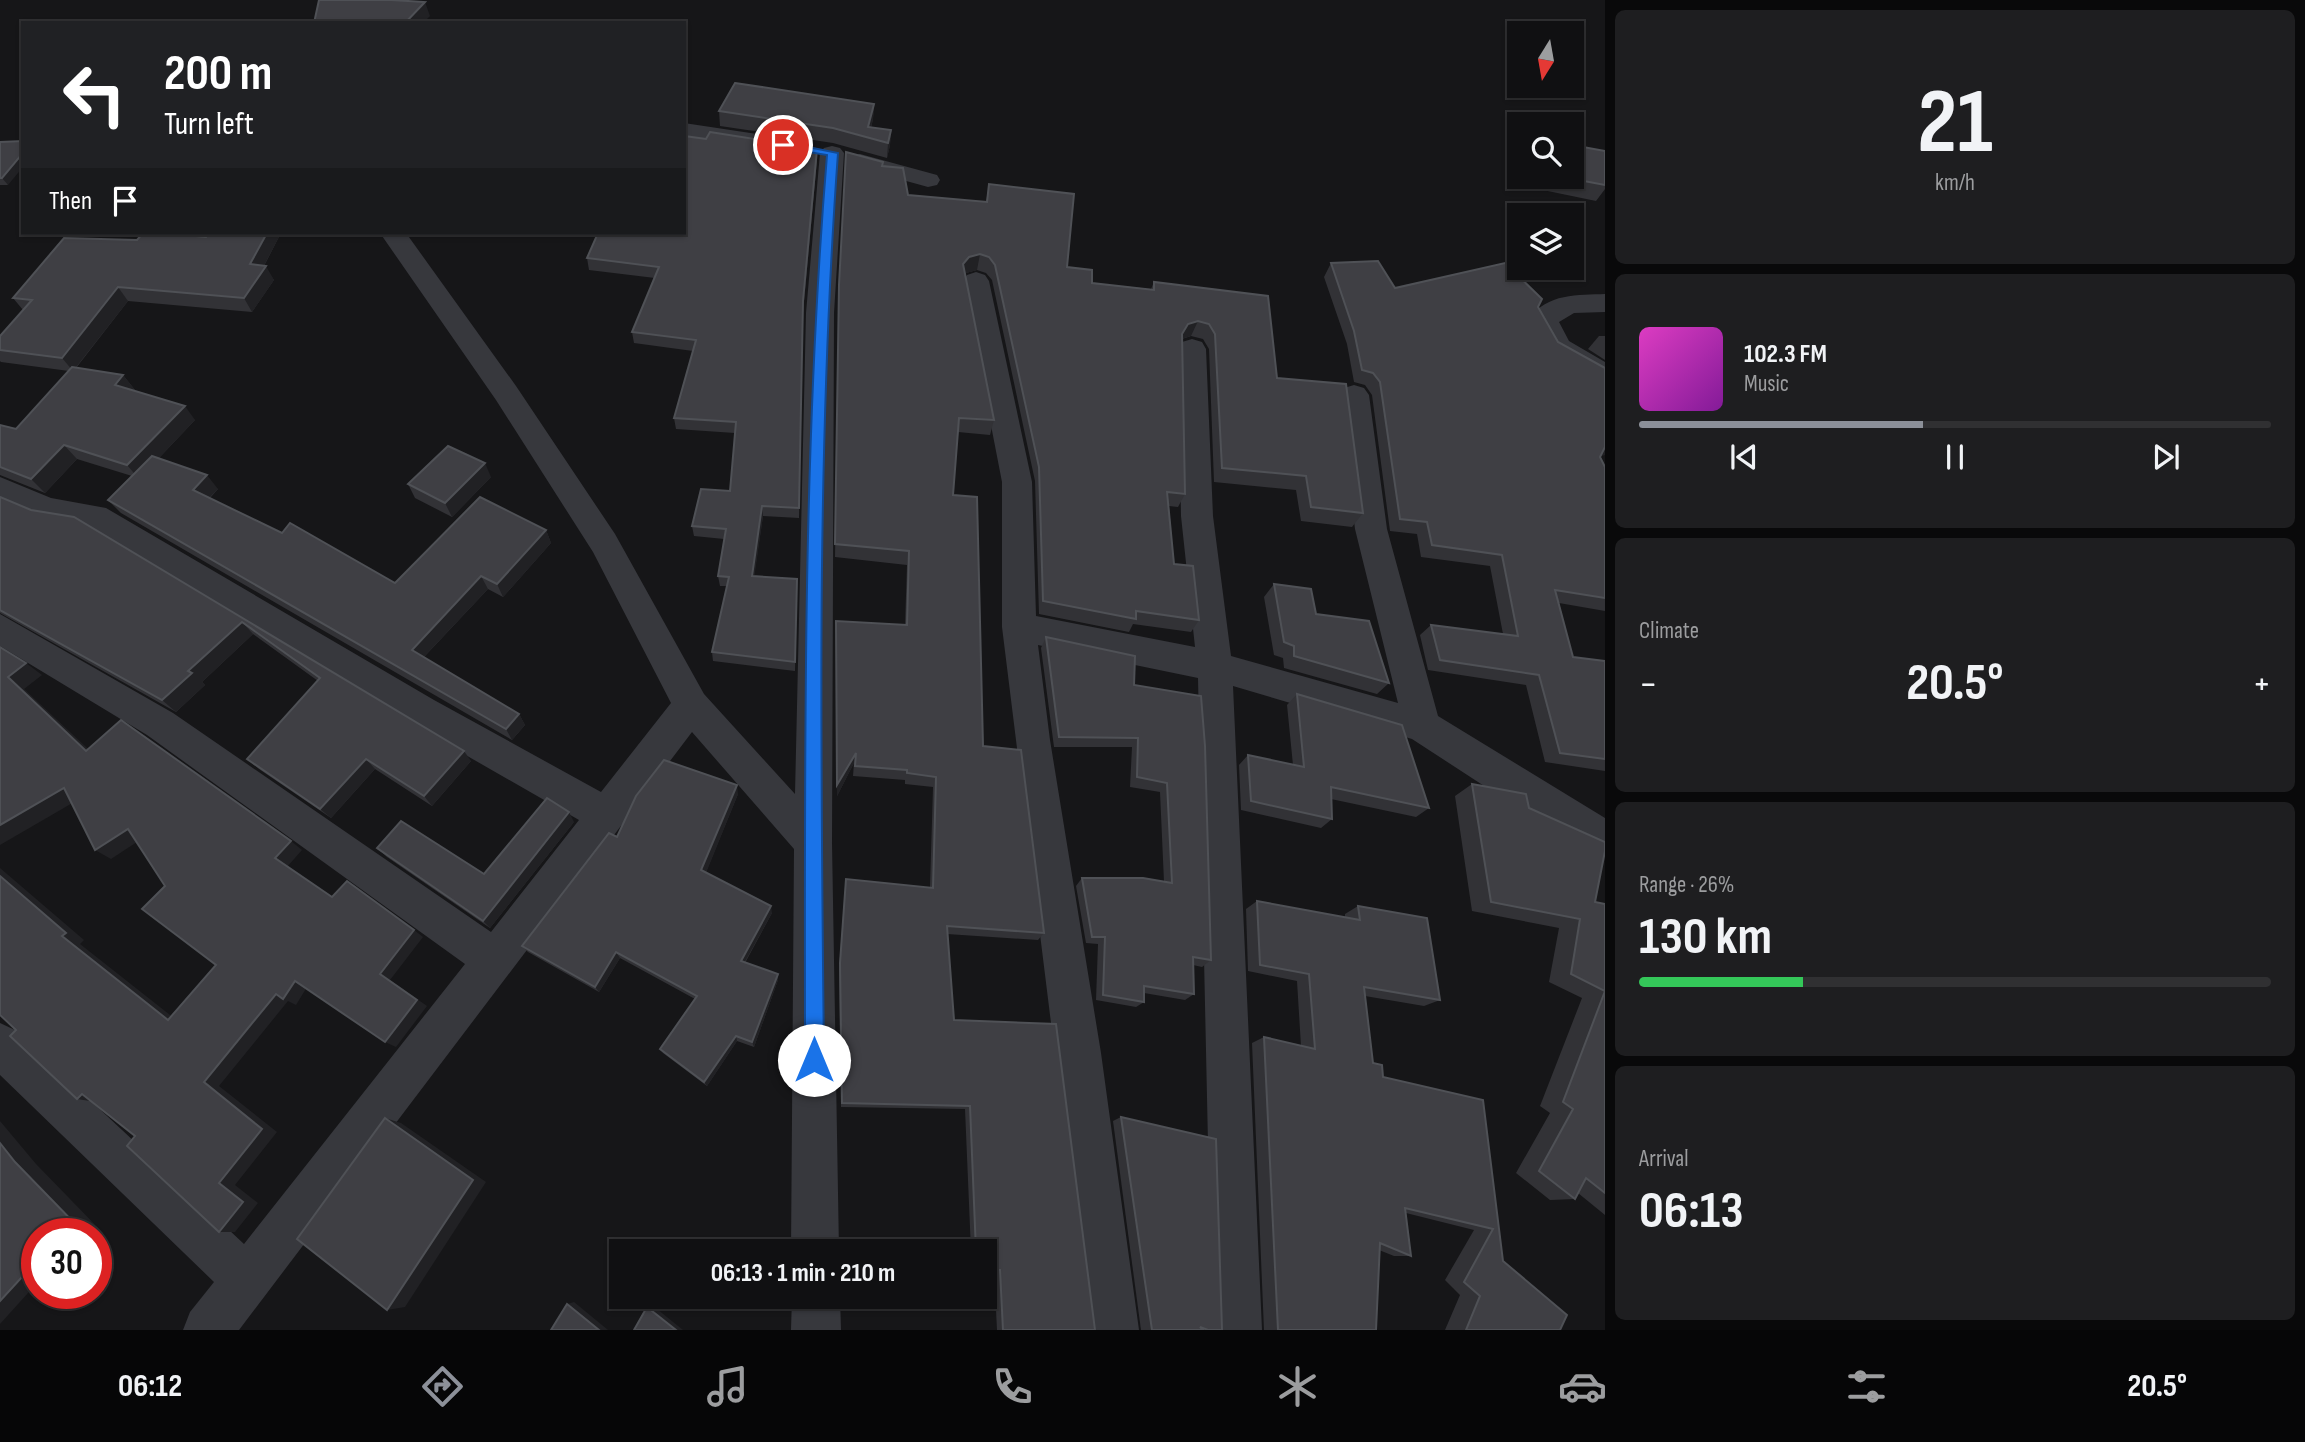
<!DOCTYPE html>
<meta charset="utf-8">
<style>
body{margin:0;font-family:"Sofia Sans Condensed",sans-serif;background:#1e1e20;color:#f1f3f6;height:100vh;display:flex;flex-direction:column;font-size:26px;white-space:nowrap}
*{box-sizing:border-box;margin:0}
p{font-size:23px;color:#9c9d9f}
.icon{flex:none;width:38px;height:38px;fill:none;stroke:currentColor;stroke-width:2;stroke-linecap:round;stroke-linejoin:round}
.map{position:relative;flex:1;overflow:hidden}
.panel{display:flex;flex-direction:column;gap:10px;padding:10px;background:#09090a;width:700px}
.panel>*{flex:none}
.banner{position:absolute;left:21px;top:21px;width:665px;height:214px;border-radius:0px;box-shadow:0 2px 5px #0004,0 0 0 2px #303032;background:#202124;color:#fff;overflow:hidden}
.needle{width:46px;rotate:191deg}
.fabs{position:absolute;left:1507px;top:21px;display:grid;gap:14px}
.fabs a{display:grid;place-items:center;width:77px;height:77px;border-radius:0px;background:#101012;box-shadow:0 2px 5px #0004,0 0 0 2px #303032;font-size:35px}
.speed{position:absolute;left:21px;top:1218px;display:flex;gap:14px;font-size:35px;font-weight:700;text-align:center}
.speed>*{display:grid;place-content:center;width:91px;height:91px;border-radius:50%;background:#101012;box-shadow:0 2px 5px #0004,0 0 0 2px #303032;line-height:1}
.speed .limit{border:10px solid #d22;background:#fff;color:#111}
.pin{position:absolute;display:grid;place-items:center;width:60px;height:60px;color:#fff;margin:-30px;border:4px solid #fff;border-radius:50%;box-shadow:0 2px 7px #0007}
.me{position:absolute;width:77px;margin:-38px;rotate:0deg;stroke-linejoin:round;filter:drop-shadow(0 0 5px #0008)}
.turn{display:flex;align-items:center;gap:24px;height:147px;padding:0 28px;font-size:32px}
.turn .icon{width:91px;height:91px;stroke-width:2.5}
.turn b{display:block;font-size:49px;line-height:60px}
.then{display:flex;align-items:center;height:66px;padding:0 28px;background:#0003;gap:14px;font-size:26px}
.big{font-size:52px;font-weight:700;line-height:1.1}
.panel .card{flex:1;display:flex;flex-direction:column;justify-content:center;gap:10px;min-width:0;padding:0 24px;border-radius:10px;background:#1e1e20}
.panel .dial{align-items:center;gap:0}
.dial b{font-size:91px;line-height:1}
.song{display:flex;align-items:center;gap:21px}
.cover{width:84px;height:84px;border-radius:10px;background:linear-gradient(135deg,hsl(310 70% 55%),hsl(290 70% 35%))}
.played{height:7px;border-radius:4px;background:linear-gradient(90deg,#8c9099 45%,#303032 45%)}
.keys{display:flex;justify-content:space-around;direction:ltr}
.heat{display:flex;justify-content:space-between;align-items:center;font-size:38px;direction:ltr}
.charge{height:10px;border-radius:5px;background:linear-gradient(90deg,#34c759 26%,#303032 0)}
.trip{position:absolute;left:609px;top:1239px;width:388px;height:70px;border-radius:0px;background:#101012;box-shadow:0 2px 5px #0004,0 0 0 2px #303032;font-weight:700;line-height:70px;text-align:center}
.tab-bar{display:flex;height:112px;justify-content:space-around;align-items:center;background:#060607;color:#9c9d9f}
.tab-bar .icon{width:49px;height:49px}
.tab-bar .selected{color:#8c9099}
.tab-bar b{font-size:32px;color:#f1f3f6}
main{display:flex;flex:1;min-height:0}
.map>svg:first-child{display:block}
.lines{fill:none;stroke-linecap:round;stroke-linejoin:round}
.minor{fill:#37383d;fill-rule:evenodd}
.wall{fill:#323236}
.shaded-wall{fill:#212124}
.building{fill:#3f3f44;stroke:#4f5156;stroke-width:2}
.route{fill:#1a73e8;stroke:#114b97;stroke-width:2}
</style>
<main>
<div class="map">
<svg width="1605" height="1330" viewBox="0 0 1605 1330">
<rect width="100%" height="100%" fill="#161618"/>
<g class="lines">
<!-- minor -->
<g class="minor">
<polygon points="684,123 757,134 765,136 769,141 765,146 757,148 684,137"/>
<polygon points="832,146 840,148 844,153 834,313 832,843 839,1251 791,1251 794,849 692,732 239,1330 183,1330 190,1312 214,1282 0,1075 0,1023 15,1030 244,1244 465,964 147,735 0,646 0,614 173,713 491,932 579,820 408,722 88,528 46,521 0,502 0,477 51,498 106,508 434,700 601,792 671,703 593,552 496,400 380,233 406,233 516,386 615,534 704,694 795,794 806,313 820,153 824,148"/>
<polygon points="860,154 937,175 940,180 937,185 928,187 852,166 848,161 852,156"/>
<polygon points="976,272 985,275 989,281 1032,482 1036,616 1195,647 1181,516 1178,349 1182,342 1192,339 1202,342 1206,349 1213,516 1231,656 1398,703 1355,529 1339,395 1344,388 1354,385 1364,388 1369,395 1387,529 1438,716 1605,818 1605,856 1558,834 1412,739 1233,686 1262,1330 1212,1330 1198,678 1038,645 1050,740 1101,1053 1139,1330 1089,1330 1002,627 1002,482 963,281 967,275"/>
<path d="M1605 294V312L1574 313 1559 322 1569 341 1605 362V385L1549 354 1530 319C1546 293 1579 295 1605 294Z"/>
<polygon points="792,1297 840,1297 841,1330 791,1330"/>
</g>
</g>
<!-- wall -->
<g class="wall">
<polygon points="874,104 873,119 871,128 891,130 890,145 887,158 833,143 720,126 719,111"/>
<polygon points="706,139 817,160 803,313 799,518 763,516 754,576 797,579 795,671 713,661 712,652 727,586 720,586 718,576 724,539 694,536 692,526 730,491 735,433 676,429 674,418 693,351 634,343 632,332 655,278 589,270 587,258"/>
<polygon points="0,142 8,185 0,185"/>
<polygon points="1605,151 1605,189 1596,201 1538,189 1538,177 1572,177"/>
<polygon points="883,162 883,166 908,195 986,202 989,184 1067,267 1092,283 1151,289 1154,282 1268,296 1277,378 1363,513 1352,527 1301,521 1296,490 1214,482 1209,349 1203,339 1191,336 1182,339 1185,494 1178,507 1169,506 1174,564 1199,620 1191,632 1133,624 1129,632 1039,614 1035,481 992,280 986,273 977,270 966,273 965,274 994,420 990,435 958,432 953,495 983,746 1044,933 1038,940 947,934 954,1020 1095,1330 997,1330 994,1270 985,1251 971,1251 965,1109 841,1107 839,970 845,888 930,887 933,787 905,784 905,780 853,776 854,763 837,796 836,621 905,625 907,565 835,557 839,300"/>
<polygon points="209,233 281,233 264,266 274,280 252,312 128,301 76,368 123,375 135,390 134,391 195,420 159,458 218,489 210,498 282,533 395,583 546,530 551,543 503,597 488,589 424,657 519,714 525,725 512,740 121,513 108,500 132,476 77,459 45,493 0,475 0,425 16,429 69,371 1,362 0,361 0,336 23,310 13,298 137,240 206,237"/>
<polygon points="1331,263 1395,288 1538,307 1605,467 1605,611 1559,603 1573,657 1605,661 1605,771 1545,762 1526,685 1428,670 1420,635 1431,625 1503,634 1490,566 1421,557 1417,534 1390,531 1372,395 1365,385 1354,382 1347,344 1324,277"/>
<polygon points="1599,336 1605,336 1605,360 1588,349"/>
<polygon points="491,477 452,517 415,498 408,484"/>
<polygon points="0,497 31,510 74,517 471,761 432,806 375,769 331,818 259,769 247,759 318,681 253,634 202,682 205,685 176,712 0,613"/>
<polygon points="1274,584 1316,614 1389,683 1377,694 1284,668 1283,658 1274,655 1264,597"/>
<polygon points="1046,637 1134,685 1201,696 1211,960 1202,967 1193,965 1194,994 1185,1000 1144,993 1144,1002 1136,1007 1096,1000 1098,944 1086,943 1076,886 1082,878 1164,882 1160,792 1130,787 1132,747 1054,747 1041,648"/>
<polygon points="1297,694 1429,808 1416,817 1331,799 1332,819 1321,828 1241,810 1239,765 1248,755 1293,765 1287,705"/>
<polygon points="1472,784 1529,808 1595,902 1605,904 1605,1215 1578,1193 1575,1199 1550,1200 1516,1173 1550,1113 1540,1106 1582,998 1549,982 1559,928 1472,911 1455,796"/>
<polygon points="738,794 706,872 772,913 745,963 778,974 778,980 754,1047 737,1041 707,1086 663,1053 660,1049 695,999 620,958 599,992 528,952 522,946 617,837"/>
<polygon points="574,822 490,928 387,857 377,848 484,874"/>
<polygon points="1257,901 1345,918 1345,914 1358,906 1440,1000 1424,1006 1365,996 1373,1063 1383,1077 1483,1100 1503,1261 1560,1330 1445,1330 1460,1295 1445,1280 1474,1230 1406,1213 1411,1256 1394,1256 1379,1250 1376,1330 1264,1330 1252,1043 1264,1037 1301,1046 1297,981 1248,971 1246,909"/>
<polygon points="1121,1117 1222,1330 1141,1330 1113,1121"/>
</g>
<!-- shaded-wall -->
<g class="shaded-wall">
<polygon points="425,2 430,16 423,23 405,23"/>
<polygon points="874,104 873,119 868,138 868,127"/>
<polygon points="891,130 890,145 887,158 888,143"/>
<polygon points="817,149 803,313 799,518 803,301"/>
<polygon points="23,153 23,167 8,185 2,178"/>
<polygon points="267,233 281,233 258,277 266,266 274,280 252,312 244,298 250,264"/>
<polygon points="980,254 977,270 966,273 961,280 963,264 969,257"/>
<polygon points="118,287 128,301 73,371 62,358"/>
<polygon points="1198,321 1191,336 1181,339 1182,334 1188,324"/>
<polygon points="123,375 135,390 127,400 115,385"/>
<polygon points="185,406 195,420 139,479 127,465"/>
<polygon points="64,445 77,459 45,493 31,479"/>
<polygon points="1605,447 1605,455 1592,460"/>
<polygon points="485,463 491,477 452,517 445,503"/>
<polygon points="207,475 218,489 204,503 193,490"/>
<polygon points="762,506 763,516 753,586 752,576"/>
<polygon points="546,530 551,543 503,597 497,584"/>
<polygon points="481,576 488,589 420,661 412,650"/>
<polygon points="242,622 253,634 202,682 205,685 176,712 162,700 188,671"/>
<polygon points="26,663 42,675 24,689 101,761 86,751 8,677"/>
<polygon points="519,714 525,725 512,740 506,729"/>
<polygon points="464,751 471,761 432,806 424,796"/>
<polygon points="856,753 854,763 837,796 837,785"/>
<polygon points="366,759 375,769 331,818 320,809"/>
<polygon points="737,785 738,794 704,878 701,870"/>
<polygon points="64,788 81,798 0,845 0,825"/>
<polygon points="569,812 574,822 490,928 483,921"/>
<polygon points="128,829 143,838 111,859 95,850"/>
<polygon points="291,841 302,850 287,867 275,858"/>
<polygon points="0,868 84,940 80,944 184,1026 168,1020 62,936 0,876"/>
<polygon points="771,906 772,913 742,967 741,961"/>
<polygon points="414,930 423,937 390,980 427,1006 396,1047 385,1042 380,974"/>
<polygon points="616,952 620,958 599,992 595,987"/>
<polygon points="778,974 778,980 754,1047 752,1042"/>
<polygon points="295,981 307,987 296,1005 288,1001 219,1086 277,1132 235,1185 258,1203 235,1232 219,1232 219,1183 204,1082 276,994"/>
<polygon points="736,1036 737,1041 707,1086 704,1082"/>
<polygon points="82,1094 96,1102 77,1099"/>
<polygon points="385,1118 401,1123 486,1182 405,1307 387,1310"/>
<polygon points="0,1121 36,1164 103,1233 96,1240 96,1234 83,1234 15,1162 0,1143"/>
<polygon points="22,1277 37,1283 0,1324 0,1301"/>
<polygon points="574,1302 608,1330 599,1330 567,1304"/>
<polygon points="652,1305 683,1330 676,1330 647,1307"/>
</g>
<!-- building -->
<g class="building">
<polygon points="319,0 391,0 425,2 405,23 314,23"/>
<polygon points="735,83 874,104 868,127 891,130 888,143 833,128 719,111"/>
<polygon points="710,132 817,149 803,301 799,508 762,506 752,576 797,579 795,662 712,652 729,577 718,576 726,529 692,526 701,489 730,491 736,422 674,418 696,340 632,332 659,267 587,258 598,233 684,233 684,136 706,139"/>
<polygon points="23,141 23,153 2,178 0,178 0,142"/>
<polygon points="1572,145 1605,151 1605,185 1563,177 1572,177"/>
<polygon points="846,152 883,162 882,166 903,168 908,195 987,202 989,184 1074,194 1067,267 1092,270 1092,283 1154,290 1154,282 1268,296 1277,378 1346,384 1363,513 1311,507 1306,476 1222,468 1215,334 1209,324 1198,321 1188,324 1182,334 1185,494 1167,492 1174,564 1193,566 1199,620 1136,611 1136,619 1043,601 1039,467 995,265 989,257 980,254 969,257 963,264 994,420 959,418 953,495 977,497 983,746 1021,750 1044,933 947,926 954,1020 1056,1024 1095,1330 1003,1330 1000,1270 985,1270 985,1251 976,1251 970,1106 842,1103 840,963 846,879 933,888 936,777 907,773 907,770 855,766 856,753 837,785 836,621 907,625 909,551 835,544 839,285"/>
<polygon points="143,233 162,233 206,237 209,233 267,233 250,264 266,266 244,298 118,287 62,358 0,350 0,336 32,300 13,298 64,238 137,240"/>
<polygon points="1378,261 1395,288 1505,263 1542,299 1538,307 1558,342 1605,368 1605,447 1600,457 1605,467 1605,598 1555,590 1573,657 1605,661 1605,759 1560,753 1539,675 1440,660 1431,625 1518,636 1502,555 1432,545 1427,522 1400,519 1380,382 1373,373 1362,370 1354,331 1331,263"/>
<polygon points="72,367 123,375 115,385 185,406 127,465 64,445 31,479 0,467 0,425 16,429"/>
<polygon points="448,446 485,463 445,503 408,484"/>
<polygon points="152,456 207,475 193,490 282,533 290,523 395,583 480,497 546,530 497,584 481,576 412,650 519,714 506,729 108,500"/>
<polygon points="0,497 31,510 74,517 464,751 424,796 366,759 320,809 247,759 320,678 242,622 188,671 192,673 162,700 0,610"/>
<polygon points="1274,584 1311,589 1316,614 1369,621 1389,683 1294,656 1294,646 1284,642"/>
<polygon points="1046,637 1135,656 1134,685 1201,696 1205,746 1211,960 1193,957 1194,994 1144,986 1144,1002 1103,995 1105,937 1092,937 1082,878 1143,878 1172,883 1167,783 1137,777 1138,738 1059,737"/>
<polygon points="0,647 26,663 8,677 86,751 121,720 291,841 275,858 332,897 347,881 414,930 380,974 417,1000 385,1042 295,981 283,999 276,994 204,1082 262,1129 219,1183 243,1202 219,1232 127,1146 135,1136 82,1094 77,1099 10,1036 16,1030 0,1015 0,876 66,933 62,936 168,1020 216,965 142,909 165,886 128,829 95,850 64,788 0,825"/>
<polygon points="1297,694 1402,725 1429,808 1331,787 1332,819 1251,801 1248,755 1304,767"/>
<polygon points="664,760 737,785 701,870 771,906 741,961 778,974 752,1042 736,1036 704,1082 660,1049 697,996 616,952 595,987 522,946 609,833 617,837 636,796"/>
<polygon points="1472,784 1526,794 1529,808 1605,842 1605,851 1595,902 1605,904 1605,1193 1586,1178 1575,1199 1539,1171 1573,1109 1563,1102 1605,991 1571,974 1580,919 1491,902"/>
<polygon points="547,798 569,812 483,921 377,848 401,821 484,874"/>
<polygon points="1257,901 1360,920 1358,906 1427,918 1440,1000 1364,987 1373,1063 1382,1065 1383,1077 1483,1100 1503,1261 1567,1315 1560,1330 1466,1330 1480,1296 1464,1282 1493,1229 1405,1208 1411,1256 1380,1243 1376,1330 1278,1330 1264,1037 1315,1049 1309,974 1260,965"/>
<polygon points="1121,1117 1216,1139 1222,1330 1208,1330 1200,1327 1203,1330 1152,1330"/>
<polygon points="385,1118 473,1180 387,1310 297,1239"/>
<polygon points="0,1143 15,1162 84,1233 83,1234 37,1234 37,1285 33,1288 22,1277 0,1301"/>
<polygon points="567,1304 599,1330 551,1330"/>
<polygon points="647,1307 676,1330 634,1330"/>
</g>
<!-- route -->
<path class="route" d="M783 142 838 153C816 454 821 758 824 1060L821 1068 814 1070 807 1068 805 1060C805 759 802 456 827 155L779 147V143Z"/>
</svg>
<div class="fabs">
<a><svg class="needle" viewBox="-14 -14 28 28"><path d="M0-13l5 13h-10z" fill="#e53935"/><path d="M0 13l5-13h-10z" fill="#9c9d9f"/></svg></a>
<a><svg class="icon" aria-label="search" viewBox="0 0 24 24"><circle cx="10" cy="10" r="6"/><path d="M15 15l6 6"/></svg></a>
<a><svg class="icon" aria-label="layers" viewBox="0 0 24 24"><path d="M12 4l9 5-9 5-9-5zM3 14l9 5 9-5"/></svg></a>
</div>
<div class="speed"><div class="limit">30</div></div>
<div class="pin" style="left:783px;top:145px;background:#d93025"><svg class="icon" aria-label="arrive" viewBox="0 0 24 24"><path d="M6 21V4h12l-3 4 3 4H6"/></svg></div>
<svg class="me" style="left:814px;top:1060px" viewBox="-20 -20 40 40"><circle r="19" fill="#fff"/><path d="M0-13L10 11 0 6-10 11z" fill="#1a73e8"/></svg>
<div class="trip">06:13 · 1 min · 210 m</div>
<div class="banner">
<div class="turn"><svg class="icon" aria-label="left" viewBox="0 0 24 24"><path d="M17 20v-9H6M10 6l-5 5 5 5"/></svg><div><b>200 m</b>Turn left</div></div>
<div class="then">Then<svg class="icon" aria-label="arrive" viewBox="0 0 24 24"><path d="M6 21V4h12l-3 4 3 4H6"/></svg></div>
</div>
</div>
<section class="panel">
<div class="card dial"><b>21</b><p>km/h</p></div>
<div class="card">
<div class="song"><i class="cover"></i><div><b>102.3 FM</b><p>Music</p></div></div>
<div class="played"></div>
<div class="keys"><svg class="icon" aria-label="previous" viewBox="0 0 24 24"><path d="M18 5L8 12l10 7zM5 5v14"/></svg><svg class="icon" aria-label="pause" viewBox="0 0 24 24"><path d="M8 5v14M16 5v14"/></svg><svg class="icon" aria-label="next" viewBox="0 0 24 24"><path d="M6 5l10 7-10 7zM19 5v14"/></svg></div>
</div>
<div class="card"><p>Climate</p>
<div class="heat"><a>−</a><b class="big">20.5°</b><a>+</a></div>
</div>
<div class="card"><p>Range · 26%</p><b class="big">130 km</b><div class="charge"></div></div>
<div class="card"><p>Arrival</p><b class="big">06:13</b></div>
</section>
</main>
<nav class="tab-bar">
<b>06:12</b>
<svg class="icon selected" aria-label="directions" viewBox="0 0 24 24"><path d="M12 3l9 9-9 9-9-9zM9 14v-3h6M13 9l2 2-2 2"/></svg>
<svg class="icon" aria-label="music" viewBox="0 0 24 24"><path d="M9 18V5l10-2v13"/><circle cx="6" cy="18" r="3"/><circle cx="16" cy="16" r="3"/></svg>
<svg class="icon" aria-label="phone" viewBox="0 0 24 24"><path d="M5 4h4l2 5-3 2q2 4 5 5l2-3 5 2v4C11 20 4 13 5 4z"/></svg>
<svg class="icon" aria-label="climate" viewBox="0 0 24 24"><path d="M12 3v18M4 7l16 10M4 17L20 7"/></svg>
<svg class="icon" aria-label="car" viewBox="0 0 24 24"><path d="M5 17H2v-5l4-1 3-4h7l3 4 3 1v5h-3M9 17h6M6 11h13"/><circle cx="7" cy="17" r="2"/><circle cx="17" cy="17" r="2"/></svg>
<svg class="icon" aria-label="filters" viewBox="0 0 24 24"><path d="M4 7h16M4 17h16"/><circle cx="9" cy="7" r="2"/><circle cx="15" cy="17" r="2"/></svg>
<b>20.5°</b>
</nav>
